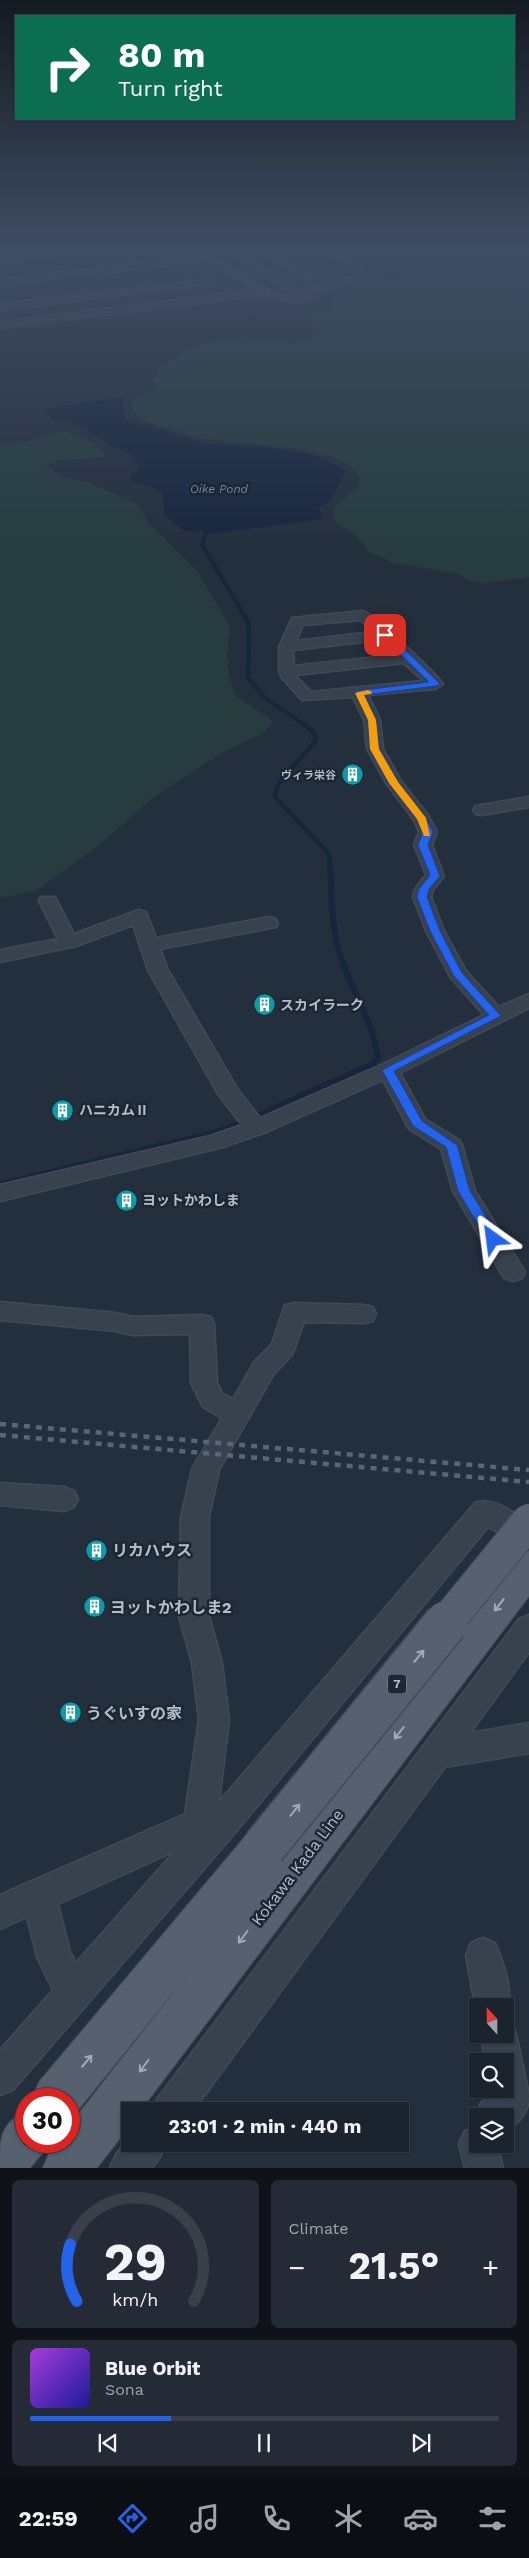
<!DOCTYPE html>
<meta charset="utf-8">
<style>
body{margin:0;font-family:"Work Sans","Noto Sans JP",sans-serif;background:#242b36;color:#f1f3f6;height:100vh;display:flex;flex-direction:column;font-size:19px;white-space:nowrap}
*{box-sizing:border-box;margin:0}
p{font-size:16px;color:#a0a4aa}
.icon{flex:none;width:28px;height:28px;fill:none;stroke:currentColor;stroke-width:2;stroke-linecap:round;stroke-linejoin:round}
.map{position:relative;height:2168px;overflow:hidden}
.drawer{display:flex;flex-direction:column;gap:12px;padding:12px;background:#0f1319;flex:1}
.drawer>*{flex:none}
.top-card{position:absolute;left:15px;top:15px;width:500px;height:105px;border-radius:0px;box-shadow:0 1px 4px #0004,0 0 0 1px #39404a;background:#0b6e4f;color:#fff;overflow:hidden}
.needle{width:32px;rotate:339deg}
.buttons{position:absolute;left:469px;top:1998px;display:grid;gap:10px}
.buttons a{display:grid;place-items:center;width:45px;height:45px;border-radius:0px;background:#1b232e;box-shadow:0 1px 4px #0004,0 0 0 1px #39404a;font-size:25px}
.speed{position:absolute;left:15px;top:2088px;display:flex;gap:10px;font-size:25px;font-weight:700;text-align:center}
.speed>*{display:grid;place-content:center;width:65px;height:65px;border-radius:50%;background:#1b232e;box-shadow:0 1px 4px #0004,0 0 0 1px #39404a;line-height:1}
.speed .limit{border:8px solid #d22;background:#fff;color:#111}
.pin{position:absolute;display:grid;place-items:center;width:42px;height:42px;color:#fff;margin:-21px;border-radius:10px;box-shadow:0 2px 8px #0006}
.me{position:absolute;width:55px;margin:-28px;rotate:329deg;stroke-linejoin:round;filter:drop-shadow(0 0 4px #0008)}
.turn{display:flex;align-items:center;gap:18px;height:105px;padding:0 20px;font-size:22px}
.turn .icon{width:65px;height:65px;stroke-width:2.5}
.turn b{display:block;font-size:35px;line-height:42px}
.big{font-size:38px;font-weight:700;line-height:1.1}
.drawer .widget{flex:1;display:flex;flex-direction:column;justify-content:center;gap:8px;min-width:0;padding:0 18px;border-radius:8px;background:#242b36}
.drawer .dial{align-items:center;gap:0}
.dial svg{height:130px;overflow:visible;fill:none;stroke:#39404a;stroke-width:7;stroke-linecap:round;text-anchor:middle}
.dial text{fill:#f1f3f6;stroke:none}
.song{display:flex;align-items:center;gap:15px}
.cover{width:60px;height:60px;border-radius:8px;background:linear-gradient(135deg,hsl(280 70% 55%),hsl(240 70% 35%))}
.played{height:5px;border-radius:2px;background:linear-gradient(90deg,#2563eb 30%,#39404a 30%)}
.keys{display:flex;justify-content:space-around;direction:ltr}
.heat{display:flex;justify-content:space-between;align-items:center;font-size:28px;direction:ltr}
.drawer .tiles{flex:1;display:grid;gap:12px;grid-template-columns:1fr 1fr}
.widget:last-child{grid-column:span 2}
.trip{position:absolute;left:121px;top:2102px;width:288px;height:50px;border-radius:0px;background:#1b232e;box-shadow:0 1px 4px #0004,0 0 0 1px #39404a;font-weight:700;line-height:50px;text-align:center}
.tab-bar{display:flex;height:80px;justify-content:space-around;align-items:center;background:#0b0e12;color:#a0a4aa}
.tab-bar .icon{width:35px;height:35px}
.tab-bar .current{color:#2563eb}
.tab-bar b{font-size:22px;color:#f1f3f6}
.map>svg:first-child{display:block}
.green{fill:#263c3f}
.water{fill:#17263c}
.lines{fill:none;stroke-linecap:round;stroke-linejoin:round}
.stream-far2{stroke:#17263c;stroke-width:4}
.stream-far1{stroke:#17263c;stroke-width:4.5}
.stream{stroke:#17263c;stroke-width:6}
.street-casing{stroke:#414a57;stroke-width:3}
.secondary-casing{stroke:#414a57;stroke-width:2}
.primary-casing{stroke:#414a57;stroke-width:2}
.street{fill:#38414e;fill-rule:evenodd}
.secondary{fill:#465061;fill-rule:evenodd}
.primary{fill:#56606e;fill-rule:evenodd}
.rail{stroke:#5a6575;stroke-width:4.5;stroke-dasharray:6 6;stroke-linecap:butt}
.primary-bridge-far1-casing{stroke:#414a57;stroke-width:36;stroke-linecap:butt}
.primary-bridge-casing{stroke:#414a57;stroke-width:46;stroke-linecap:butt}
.primary-bridge-far1{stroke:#56606e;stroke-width:34}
.primary-bridge{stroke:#56606e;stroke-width:43}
.oneway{stroke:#a1aab7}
.route{fill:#2563eb;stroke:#184099}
.slow{fill:#f59e0b}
.labels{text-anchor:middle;stroke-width:5;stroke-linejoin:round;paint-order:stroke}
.far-poi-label{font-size:11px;font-weight:bold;fill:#b4bcc9;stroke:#1d2633;text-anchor:end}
.far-water-label{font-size:12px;font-style:italic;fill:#6d86a8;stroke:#1d2633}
.shield{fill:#1d2633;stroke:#878f9c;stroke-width:1}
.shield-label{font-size:12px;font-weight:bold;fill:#b4bcc9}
.poi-label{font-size:14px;font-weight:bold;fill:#b4bcc9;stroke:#1d2633;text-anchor:start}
.near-poi-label{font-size:16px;font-weight:bold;fill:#b4bcc9;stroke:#1d2633;text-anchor:start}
.near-street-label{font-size:16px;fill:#b4bcc9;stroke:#1d2633}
</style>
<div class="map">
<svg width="529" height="2168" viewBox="0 0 529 2168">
<rect width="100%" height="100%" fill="#242f3e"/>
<!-- green -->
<g class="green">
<polygon points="343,251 529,251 529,577 486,583 471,581 459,574 393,563 369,552 356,536 336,523 333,516 334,507 358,487 360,477 350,466 333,457 299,449 199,438 156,425 137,416 132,408 131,399 157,390 151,380 165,365 188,348 210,342 242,339 266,338 293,342 323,333 309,323 312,314 329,307 341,286 406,279 403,272 349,257"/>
<polygon points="65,431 97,445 108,457 57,461 46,467 64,477 86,482 136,503 149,523 199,573 230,627 227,654 229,677 236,696 274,722 261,734 220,754 154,797 98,846 36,891 0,898 0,445 29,441"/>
</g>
<!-- water -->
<path class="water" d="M124 397 123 413 126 420 208 444 265 447 309 454 322 458 346 471 330 501 319 507 322 519 211 534C198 528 198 533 188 531 178 529 171 520 164 514L163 494 150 486 131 481 130 475 140 467 133 455C101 444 88 423 53 420L43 409Z"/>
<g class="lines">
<!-- stream-far2 -->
<polyline class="stream-far2" points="208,524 202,545 241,610"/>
<!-- stream-far1 -->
<path class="stream-far1" d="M240 609 249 624 248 678 264 697 313 731 316 739C305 759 275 777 275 797L329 854 330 868"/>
<!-- stream -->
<path class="stream" d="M0 1184 209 1134 239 1124 374 1063 378 1058C373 1020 349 987 339 951 331 924 332 895 330 867"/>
<defs>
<g id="street">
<polygon points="52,251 82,251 0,263 0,257"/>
<polygon points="227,251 238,251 298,289 290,291"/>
<polygon points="260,251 301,251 279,256 308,274 329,271 333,274 329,277 287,281 287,277 298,275"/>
<path d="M324 251H335L377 275C366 289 348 281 333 286 330 288 326 293 321 295 304 304 281 303 264 295L0 328V322L265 289C284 295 303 301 320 288H310V284L367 275Z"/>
<polygon points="210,255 213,256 213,260 0,285 0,279"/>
<polygon points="208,279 211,280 211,284 0,310 0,304"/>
<path d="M363 611C373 613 435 673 443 684L435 689 368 695 380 720 383 749 401 781 428 815 437 832 432 845 444 876 433 890 431 897 444 931 466 971 499 1007 529 994V1008L400 1073 425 1119 459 1140 462 1145 475 1191 525 1272 522 1278 513 1281 504 1278 453 1191 441 1149 409 1129 383 1080 264 1133 223 1147 0 1201V1185L210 1136 242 1125 218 1094 148 970 133 925 76 946 0 962V950L58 939 39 901 41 897H55L74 934 139 910 146 912 156 938 269 917 276 919 278 923 276 927 160 949 168 970 238 1090 260 1118 381 1065 484 1015 451 978 426 931 413 897 415 889 426 875 414 845 419 832 414 820 386 783 367 749 364 720 353 697 302 700 282 678 279 671V647L292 618ZM360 620 373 632 296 641 303 625ZM381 640 396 655 294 666 293 650ZM404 663 423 681 311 692 295 675Z"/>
<polygon points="529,797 529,807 482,815 476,814 473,810 476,806 482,805"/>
<path d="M0 1302 116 1313 132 1317 202 1315 211 1317 214 1324 217 1383 222 1393 233 1399 255 1361 272 1344 285 1305 294 1303 364 1305 373 1307 376 1314 373 1321 364 1323 304 1322 292 1355 273 1375 219 1470 209 1517V1616L222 1663 229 1720 219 1802 475 1503C494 1496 513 1513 529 1522V1548L488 1527 234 1834 13 2090 0 2095V2050L53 1990 37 1957 27 1917 0 1929V1895L185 1814 199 1720 192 1663 179 1616 181 1517 192 1469 222 1418 203 1407 191 1383 190 1334 132 1335 116 1331 0 1320ZM175 1851 76 1963 70 1952 58 1904Z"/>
<polygon points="0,1483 64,1487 74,1491 78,1499 74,1507 64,1511 0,1505"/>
<polygon points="529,1615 529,1652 470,1733 529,1723 529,1753 445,1767 193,2111 153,2111 158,2098 519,1619"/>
<path d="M483 1938 495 1943C504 1963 516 1999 505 2019V2006H478V2011L475 2006 466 1955 471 1943Z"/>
<path d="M505 2019 511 2021 516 2034 529 2095C529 2113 520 2122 505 2130V2116H478V2121L475 2116 481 2103 492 2094 491 2089H505V2061H486L480 2034H505Z"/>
<polygon points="478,2125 478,2144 497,2144 503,2168 465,2168 459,2144 465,2131"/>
<polygon points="130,2136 130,2144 166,2144 160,2157 152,2168 110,2168 116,2155"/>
</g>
<polygon id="secondary" points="194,251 207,251 271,292 269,295 261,295"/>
<g id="primary">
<polygon points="529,1551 529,1596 140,2111 130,2111 130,2125 97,2168 43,2168 50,2151 57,2141 69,2141 69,2126 189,1973 73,2116 69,2118 69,2099 32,2099 39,2082 249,1832 264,1826 279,1832 285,1847 283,1853 516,1556"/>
<path d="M26 2111V2141H48L43 2152 30 2168H0C0 2136 0 2125 26 2111Z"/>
</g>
</defs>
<!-- street casing -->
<use href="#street" class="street-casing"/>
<!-- secondary casing -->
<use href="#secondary" class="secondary-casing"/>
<!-- primary casing -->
<use href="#primary" class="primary-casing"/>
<!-- street -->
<use href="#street" class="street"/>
<!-- secondary -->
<use href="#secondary" class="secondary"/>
<!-- primary -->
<use href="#primary" class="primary"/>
<!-- rail -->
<g class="rail">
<polyline points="0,1424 529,1470"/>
<polyline points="0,1435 529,1482"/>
</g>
<defs>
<polyline id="primary-bridge-far1" points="445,1624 529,1521"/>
<polyline id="primary-bridge" points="264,1847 446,1623"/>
</defs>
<!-- primary-bridge-far1 casing -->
<use href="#primary-bridge-far1" class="primary-bridge-far1-casing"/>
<!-- primary-bridge casing -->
<use href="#primary-bridge" class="primary-bridge-casing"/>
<!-- primary-bridge-far1 -->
<use href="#primary-bridge-far1" class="primary-bridge-far1"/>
<!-- primary-bridge -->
<use href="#primary-bridge" class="primary-bridge"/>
</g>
<!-- one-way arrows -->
<defs><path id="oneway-shaft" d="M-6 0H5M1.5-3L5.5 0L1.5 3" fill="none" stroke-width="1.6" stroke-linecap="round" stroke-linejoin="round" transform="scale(1.25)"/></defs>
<g class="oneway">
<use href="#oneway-shaft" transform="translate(499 1605) rotate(128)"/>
<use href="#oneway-shaft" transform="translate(419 1656) rotate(-51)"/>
<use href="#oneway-shaft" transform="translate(399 1733) rotate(128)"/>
<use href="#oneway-shaft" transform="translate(295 1810) rotate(-51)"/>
<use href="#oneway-shaft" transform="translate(243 1937) rotate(127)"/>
<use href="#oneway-shaft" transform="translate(87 2061) rotate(-50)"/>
<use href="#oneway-shaft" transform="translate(144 2066) rotate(127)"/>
</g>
<!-- sky -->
<linearGradient id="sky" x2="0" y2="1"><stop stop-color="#141a22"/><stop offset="0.45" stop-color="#3f4d63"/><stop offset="1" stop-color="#3f4d63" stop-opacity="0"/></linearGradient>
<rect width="529" height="555" fill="url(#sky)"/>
<!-- route -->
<polygon class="route" points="383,633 388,633 440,684 436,686 364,695 376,720 379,749 398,782 425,817 433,832 428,845 440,876 429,889 427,897 440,931 462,973 501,1016 394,1071 422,1121 457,1145 470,1191 500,1239 493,1244 489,1243 458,1191 446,1147 413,1126 382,1070 489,1015 454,976 430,931 417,897 419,889 430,875 418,845 423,832 417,819 389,783 370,749 368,720 356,691 429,682 383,637"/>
<!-- slow -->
<polygon class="slow" points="368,690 372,692 371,694 364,695 376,720 379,749 398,782 426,818 430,836 424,836 417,819 389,783 370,749 368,720 355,693"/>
<!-- icons -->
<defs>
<symbol id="building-disc" viewBox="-11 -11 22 22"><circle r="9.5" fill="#0f9aa8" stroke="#1d2633"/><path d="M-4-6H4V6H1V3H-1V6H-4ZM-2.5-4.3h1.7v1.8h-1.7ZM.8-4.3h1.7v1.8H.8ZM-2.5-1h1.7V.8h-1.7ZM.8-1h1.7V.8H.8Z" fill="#fff"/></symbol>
</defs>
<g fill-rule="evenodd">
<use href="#building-disc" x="340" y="762" width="25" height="25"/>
<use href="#building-disc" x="252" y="992" width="25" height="25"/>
<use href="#building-disc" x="50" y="1098" width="25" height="25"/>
<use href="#building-disc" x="114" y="1188" width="25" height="25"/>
<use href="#building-disc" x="84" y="1538" width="25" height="25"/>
<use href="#building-disc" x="82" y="1594" width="25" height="25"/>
<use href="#building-disc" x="58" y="1700" width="25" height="25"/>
</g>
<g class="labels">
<!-- far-poi labels -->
<g class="far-poi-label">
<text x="336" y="779">ヴィラ栄谷</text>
</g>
<!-- far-water labels -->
<g class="far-water-label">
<text x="219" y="493">Oike Pond</text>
</g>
<!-- shield labels -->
<rect class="shield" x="388" y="1674.5" width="18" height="19" rx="4"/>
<g class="shield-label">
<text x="397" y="1688">7</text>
</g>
<!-- poi labels -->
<g class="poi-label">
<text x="280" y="1010">スカイラーク</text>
<text x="79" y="1115">ハニカムⅡ</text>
<text x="142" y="1205">ヨットかわしま</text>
</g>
<!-- near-poi labels -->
<g class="near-poi-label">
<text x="112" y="1556">リカハウス</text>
<text x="110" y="1613">ヨットかわしま2</text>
<text x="86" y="1719">うぐいすの家</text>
</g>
<!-- near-street labels -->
<g class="near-street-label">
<text transform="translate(297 1867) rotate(-53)" y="6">Kokawa Kada Line</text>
</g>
</g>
</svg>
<div class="buttons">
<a><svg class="needle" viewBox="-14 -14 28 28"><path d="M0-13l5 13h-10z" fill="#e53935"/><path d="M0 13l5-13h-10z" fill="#a0a4aa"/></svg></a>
<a><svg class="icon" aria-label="search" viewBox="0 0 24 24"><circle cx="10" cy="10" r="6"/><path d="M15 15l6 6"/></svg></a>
<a><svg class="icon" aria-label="layers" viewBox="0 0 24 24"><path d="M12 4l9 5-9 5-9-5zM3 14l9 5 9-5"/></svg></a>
</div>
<div class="speed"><div class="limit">30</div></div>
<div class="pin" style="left:385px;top:635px;background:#d93025"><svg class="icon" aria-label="arrive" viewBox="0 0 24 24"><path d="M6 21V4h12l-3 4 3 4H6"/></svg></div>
<svg class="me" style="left:493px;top:1239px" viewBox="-20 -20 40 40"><path d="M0-17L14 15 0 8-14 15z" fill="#2563eb" stroke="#fff" stroke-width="4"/></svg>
<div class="trip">23:01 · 2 min · 440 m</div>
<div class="top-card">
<div class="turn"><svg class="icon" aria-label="right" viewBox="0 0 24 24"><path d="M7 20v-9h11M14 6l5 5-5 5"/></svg><div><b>80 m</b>Turn right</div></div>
</div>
</div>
<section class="drawer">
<div class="tiles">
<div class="widget dial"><svg viewBox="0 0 100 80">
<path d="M14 69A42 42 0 1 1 86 69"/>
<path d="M14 69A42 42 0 0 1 10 34" stroke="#2563eb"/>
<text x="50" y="56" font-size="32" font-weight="700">29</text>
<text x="50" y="72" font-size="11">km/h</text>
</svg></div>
<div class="widget"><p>Climate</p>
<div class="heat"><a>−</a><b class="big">21.5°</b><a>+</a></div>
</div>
<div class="widget">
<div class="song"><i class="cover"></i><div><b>Blue Orbit</b><p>Sona</p></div></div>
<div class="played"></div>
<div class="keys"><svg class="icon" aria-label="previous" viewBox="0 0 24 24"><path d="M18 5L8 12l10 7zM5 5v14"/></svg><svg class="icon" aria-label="pause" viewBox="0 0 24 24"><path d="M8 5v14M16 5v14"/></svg><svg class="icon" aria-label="next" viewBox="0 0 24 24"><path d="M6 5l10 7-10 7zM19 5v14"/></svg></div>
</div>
</div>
</section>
<nav class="tab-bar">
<b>22:59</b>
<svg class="icon current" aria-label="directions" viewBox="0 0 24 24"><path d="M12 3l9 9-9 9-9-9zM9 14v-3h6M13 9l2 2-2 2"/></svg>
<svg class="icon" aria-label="music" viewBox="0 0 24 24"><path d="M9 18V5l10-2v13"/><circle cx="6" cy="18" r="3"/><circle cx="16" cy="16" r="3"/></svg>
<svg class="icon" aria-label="phone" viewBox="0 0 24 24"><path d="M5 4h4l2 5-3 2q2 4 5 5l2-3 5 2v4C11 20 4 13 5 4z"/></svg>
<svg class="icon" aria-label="climate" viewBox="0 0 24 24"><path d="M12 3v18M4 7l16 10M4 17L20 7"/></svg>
<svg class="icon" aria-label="car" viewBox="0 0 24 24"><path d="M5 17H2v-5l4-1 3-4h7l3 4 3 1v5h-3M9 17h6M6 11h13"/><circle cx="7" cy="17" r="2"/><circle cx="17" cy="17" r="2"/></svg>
<svg class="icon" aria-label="filters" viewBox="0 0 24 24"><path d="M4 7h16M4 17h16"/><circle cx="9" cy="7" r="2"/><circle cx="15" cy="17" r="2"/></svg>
</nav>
